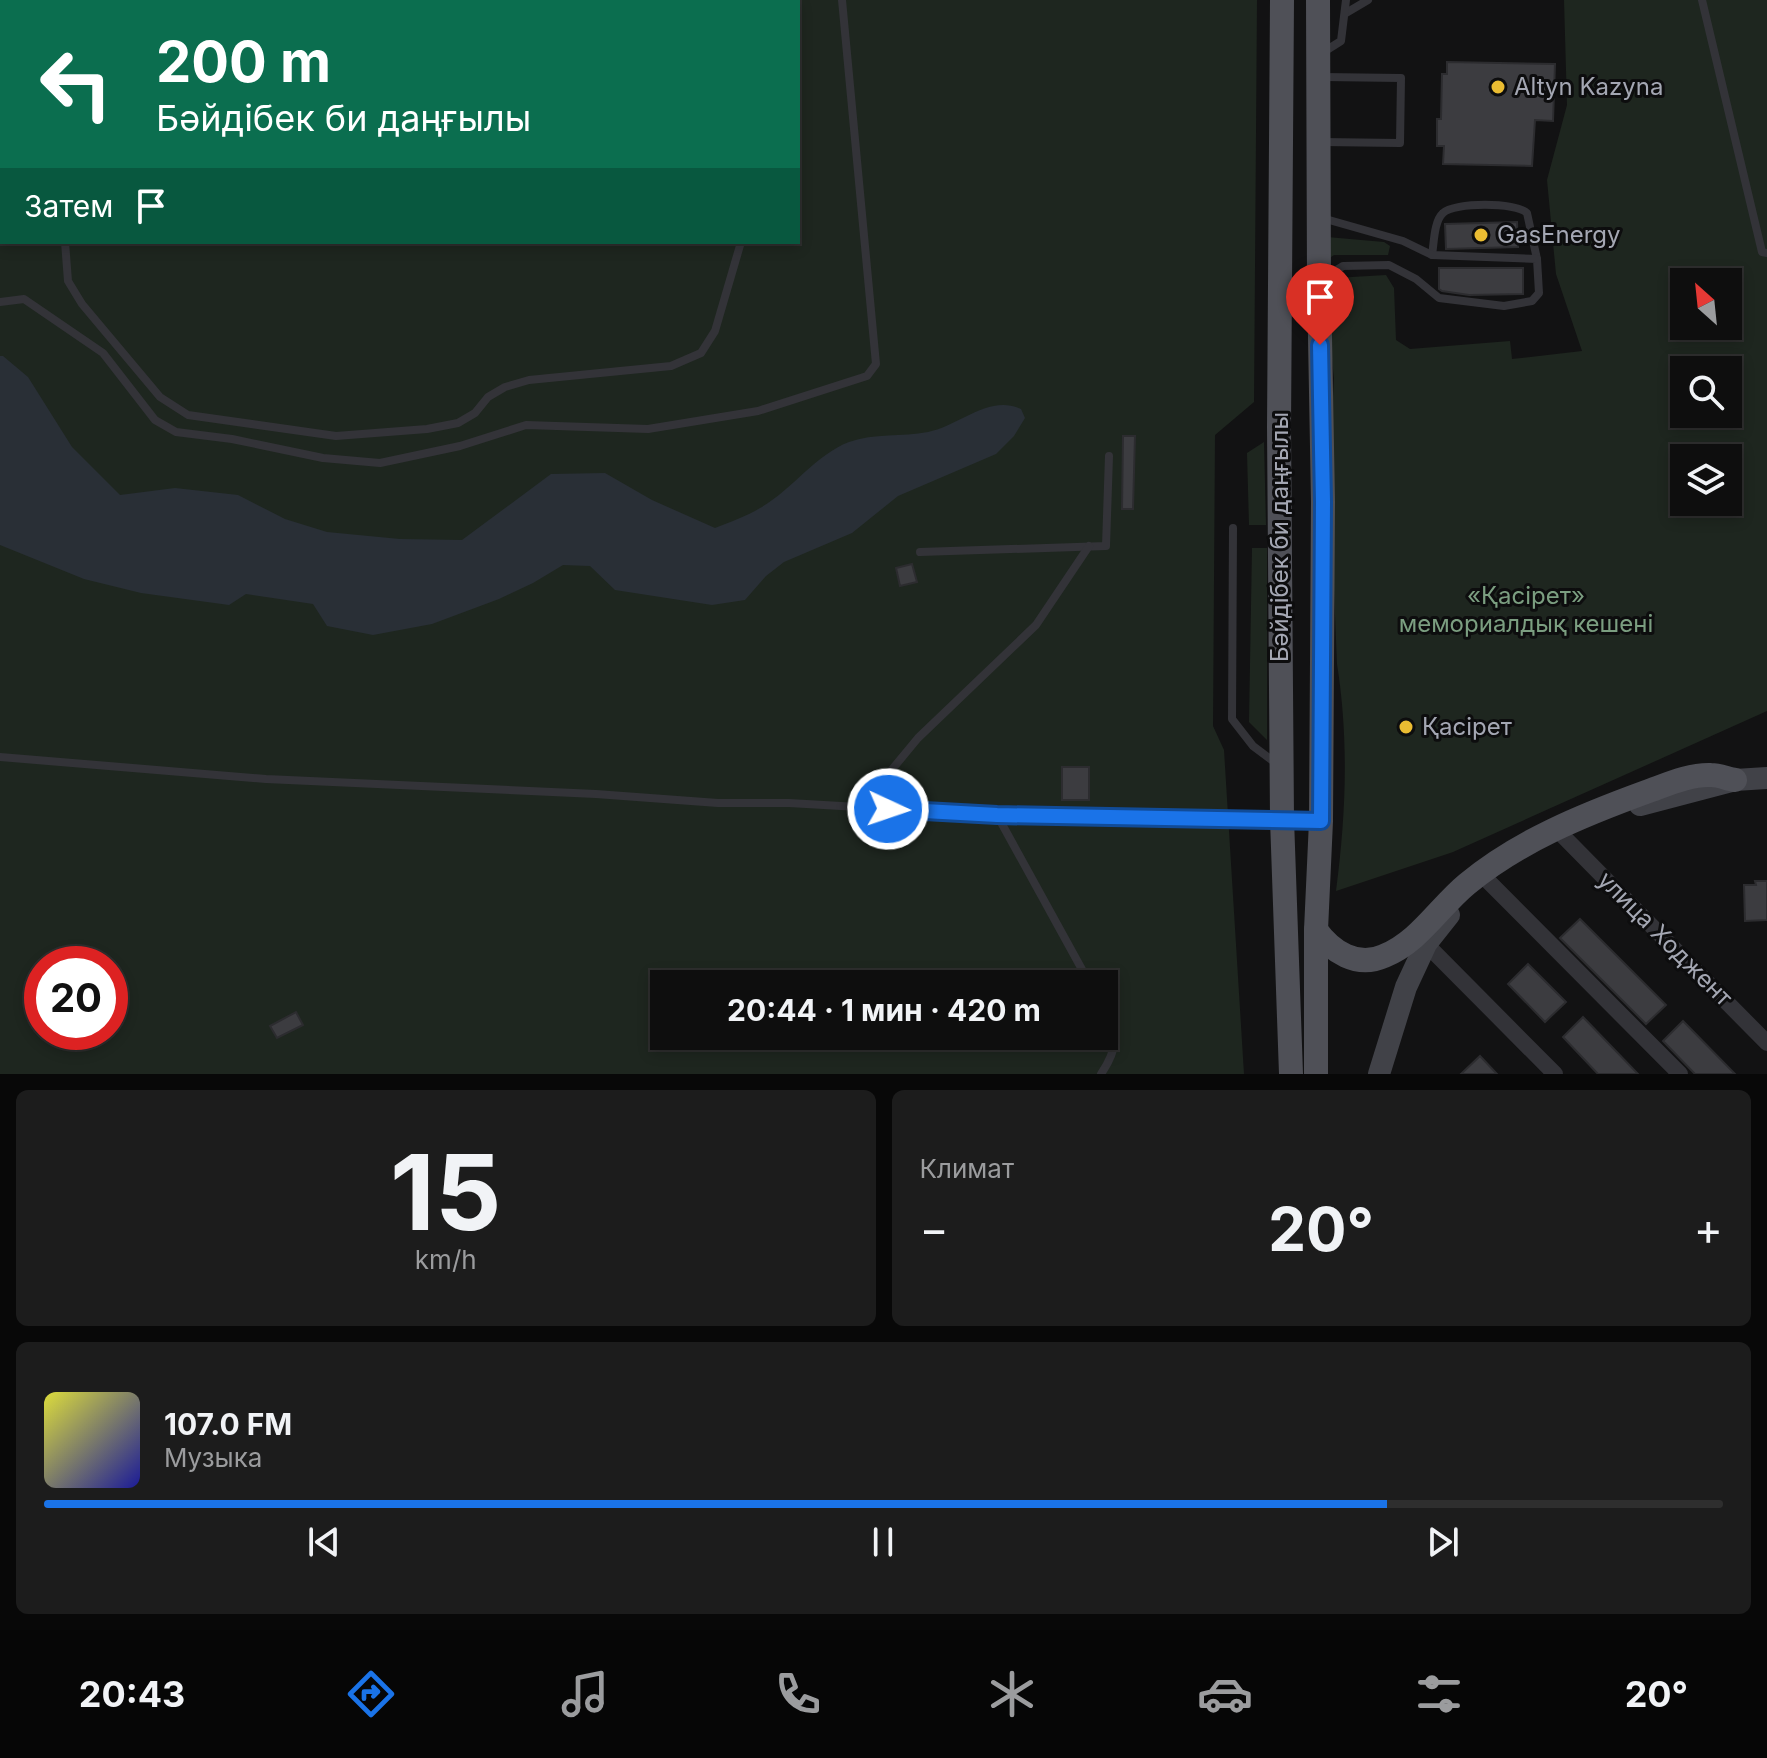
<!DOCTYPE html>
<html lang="ru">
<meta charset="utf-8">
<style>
body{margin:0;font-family:Inter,sans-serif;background:#1c1c1c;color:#f1f3f6;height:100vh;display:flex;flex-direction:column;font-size:30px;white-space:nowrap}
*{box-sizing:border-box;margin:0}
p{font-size:26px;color:#9b9c9e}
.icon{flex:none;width:44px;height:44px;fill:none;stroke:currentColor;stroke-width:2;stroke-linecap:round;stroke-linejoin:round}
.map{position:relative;height:1074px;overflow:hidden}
.details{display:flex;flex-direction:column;gap:16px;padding:16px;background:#080808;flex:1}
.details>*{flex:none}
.banner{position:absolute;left:0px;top:0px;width:800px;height:244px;box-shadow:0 4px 12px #0003,0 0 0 2px #2e2e2e;background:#0b6e4f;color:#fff;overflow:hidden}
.needle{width:52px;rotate:333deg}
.buttons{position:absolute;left:1670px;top:268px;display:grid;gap:16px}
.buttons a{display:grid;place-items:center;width:72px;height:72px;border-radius:0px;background:#0e0e0e;box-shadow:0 4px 12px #0003,0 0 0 2px #2e2e2e;font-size:40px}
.speed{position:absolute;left:24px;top:946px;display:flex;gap:16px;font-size:40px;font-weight:700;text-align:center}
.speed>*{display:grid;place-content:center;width:104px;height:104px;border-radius:50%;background:#0e0e0e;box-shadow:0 4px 12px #0003,0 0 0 2px #2e2e2e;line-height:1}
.speed .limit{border:12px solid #d22;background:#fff;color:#111}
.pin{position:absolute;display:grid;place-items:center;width:68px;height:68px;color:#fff;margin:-82px -34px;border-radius:50% 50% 50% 0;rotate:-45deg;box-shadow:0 0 8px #0007}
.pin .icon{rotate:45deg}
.me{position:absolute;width:88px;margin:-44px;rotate:93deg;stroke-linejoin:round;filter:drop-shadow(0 0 6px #0008)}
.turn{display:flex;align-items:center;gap:28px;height:168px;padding:0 24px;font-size:36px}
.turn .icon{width:104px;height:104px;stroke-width:2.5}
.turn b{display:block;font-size:56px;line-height:68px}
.then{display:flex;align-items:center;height:76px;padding:0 24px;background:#0003;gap:16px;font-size:30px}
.big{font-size:60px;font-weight:700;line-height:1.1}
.details .tile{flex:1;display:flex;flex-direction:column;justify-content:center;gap:12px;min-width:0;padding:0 28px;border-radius:12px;background:#1c1c1c}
.details .dial{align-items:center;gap:0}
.dial b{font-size:104px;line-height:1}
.song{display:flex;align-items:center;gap:24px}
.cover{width:96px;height:96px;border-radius:12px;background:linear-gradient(135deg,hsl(60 70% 55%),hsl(240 70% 35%))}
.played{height:8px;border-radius:4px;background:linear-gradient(90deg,#1a73e8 80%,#2e2e2e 80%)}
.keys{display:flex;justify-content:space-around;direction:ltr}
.heat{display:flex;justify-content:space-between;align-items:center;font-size:44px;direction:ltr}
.details .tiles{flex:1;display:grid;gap:16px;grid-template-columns:1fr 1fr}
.tile:last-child{grid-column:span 2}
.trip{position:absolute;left:650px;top:970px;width:468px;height:80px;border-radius:0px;background:#0e0e0e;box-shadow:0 4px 12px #0003,0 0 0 2px #2e2e2e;font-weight:700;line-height:80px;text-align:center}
.menu{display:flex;height:128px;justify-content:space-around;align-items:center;background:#060606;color:#9b9c9e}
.menu .icon{width:56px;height:56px}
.menu .selected{color:#1a73e8}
.menu b{font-size:36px;color:#f1f3f6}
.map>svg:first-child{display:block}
.green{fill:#1e261f;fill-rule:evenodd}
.water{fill:#292f36}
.building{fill:#3c3c40;stroke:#2c2c2f;stroke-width:2}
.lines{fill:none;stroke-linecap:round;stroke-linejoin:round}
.lane{stroke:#333338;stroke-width:8}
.street{stroke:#333338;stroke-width:16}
.secondary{stroke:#414248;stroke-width:22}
.primary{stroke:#4f5057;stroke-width:24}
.route-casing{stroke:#114b97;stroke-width:20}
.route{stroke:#1a73e8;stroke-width:14}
.poi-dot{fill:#eabc32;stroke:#0d0d0e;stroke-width:3}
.labels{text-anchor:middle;stroke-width:6;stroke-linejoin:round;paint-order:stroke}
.poi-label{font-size:24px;fill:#a4a7b3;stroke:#0d0d0e;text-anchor:start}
.street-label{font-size:24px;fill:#a4a7b3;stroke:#0d0d0e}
.park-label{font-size:24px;fill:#7b9e80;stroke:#0d0d0e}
</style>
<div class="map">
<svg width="1767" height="1074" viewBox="0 0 1767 1074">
<rect width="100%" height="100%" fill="#121213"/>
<!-- green -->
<g class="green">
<path d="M0 0H1257L1254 402 1215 435 1213 726 1224 750 1244 1074H0ZM2 2H798V242H2ZM42 964H110V1032H42ZM664 984H1104V1036H664Z"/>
<path d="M1564 0H1767V711L1453 852 1336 891C1346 815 1349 740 1337 664L1329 467 1334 378 1327 314 1335 278 1386 275 1394 288 1396 340 1410 349 1510 341 1512 359 1582 351 1556 274 1547 180 1567 105ZM1684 282H1728V326H1684ZM1684 370H1728V414H1684ZM1684 458H1728V502H1684Z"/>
<polygon points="1327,237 1384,242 1390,246 1388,255 1334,255 1325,261"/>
<polygon points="1264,442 1266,525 1249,525 1247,453"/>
<polygon points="1252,548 1267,548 1267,740 1249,722"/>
</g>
<!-- water -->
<path class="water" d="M0 356H3L28 377 72 447 120 495 175 488 238 495 285 519 327 532 400 539 462 540 551 474 605 473 652 500 715 528C730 522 747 516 760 508 792 490 815 455 849 442 874 433 902 437 928 432 959 426 989 394 1021 409L1025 418 1014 436 996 454 898 496 852 533 784 562 766 576 745 600 712 605 615 590 590 566 563 565 533 583 499 599 432 624 373 635 327 626 313 604 246 594 229 605 141 593 84 579 0 545Z"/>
<!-- building -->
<g class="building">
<polygon points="1447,62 1555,64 1553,121 1535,120 1532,166 1443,164 1444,146 1437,146 1437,119 1441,119 1442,74 1447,74"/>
<polygon points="1517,222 1518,247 1446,249 1445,224"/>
<polygon points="1439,268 1523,268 1523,294 1469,295 1442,291 1439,289"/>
<polygon points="1123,436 1135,436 1133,509 1122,509"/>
<polygon points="912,564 917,582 900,586 896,568"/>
<rect x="1062" y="767" width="27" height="33"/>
<polygon points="1755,881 1767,881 1767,920 1745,921 1744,885 1756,885"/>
<polygon points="1580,919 1666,1005 1646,1024 1560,938"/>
<polygon points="1528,964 1566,1002 1545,1022 1508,984"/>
<polygon points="296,1012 303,1025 277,1038 270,1026"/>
<polygon points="1583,1017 1638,1074 1598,1074 1563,1037"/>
<polygon points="1683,1021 1735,1074 1695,1074 1663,1041"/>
<polygon points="1480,1056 1497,1074 1461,1074"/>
</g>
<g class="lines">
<!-- lane -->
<g class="lane">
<polyline points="791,0 791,2"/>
<polyline points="1702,0 1762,252 1767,253"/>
<polyline points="1346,13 1368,0"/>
<polyline points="1322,53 1341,41 1346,0"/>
<polyline points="0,111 2,111"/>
<polyline points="1322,142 1400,143 1401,78 1323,77"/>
<polyline points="65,242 68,281 82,304 160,397 188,415 336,436 427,429 458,423 475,413 488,397 505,387 529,380 671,366 701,353 715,331 741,242"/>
<path d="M1432 255C1434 243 1434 221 1443 213 1454 202 1516 202 1527 213L1537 259"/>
<polyline points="1322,279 1343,266 1389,265 1416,279 1439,298 1504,306 1532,301 1539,293 1537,259 1432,255 1403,241 1322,218"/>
<polyline points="0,302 24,299 103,353 155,420 176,432 232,439 323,458 380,463 460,446 526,425 648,429 758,411 867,376 876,364 842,0"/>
<polyline points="1233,528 1232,719 1253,746 1277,764"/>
<polyline points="920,552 1106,546 1109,456"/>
<polyline points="0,757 266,779 596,794 718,803 789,803 997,815 1317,821"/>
<polyline points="861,807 918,738 1036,625 1089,546"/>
<polyline points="997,815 1090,984"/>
<path d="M1101 1074C1118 1049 1118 1036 1104 1009"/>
</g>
<!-- street -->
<g class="street">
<polyline points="1563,836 1767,1043"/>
<polyline points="1487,880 1680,1074"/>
<polyline points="1426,944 1555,1074"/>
</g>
<!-- secondary -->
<g class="secondary">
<polyline points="1640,805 1735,780 1767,778"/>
<polyline points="1379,1074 1406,987 1426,944 1449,915"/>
</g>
<!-- primary -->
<g class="primary">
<polyline points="1282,0 1279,427 1282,819 1291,1074"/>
<path d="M1316 930C1332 952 1357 968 1384 956 1419 942 1439 907 1467 884 1519 841 1583 815 1646 792 1666 785 1690 774 1711 775 1719 775 1728 779 1735 780"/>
<polyline points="1316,1074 1316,930 1321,821 1323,502 1319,282 1318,0"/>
</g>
</g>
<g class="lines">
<defs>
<polyline id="route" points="888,809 997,815 1321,821 1323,502 1320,345"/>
</defs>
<!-- route casing -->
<use href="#route" class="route-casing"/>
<!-- route -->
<use href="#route" class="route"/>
</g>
<!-- markers -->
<g class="poi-dot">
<circle cx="1498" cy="87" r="8"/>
<circle cx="1481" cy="235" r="8"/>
<circle cx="1406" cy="727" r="8"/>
</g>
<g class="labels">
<!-- poi labels -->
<g class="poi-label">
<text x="1514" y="95">Altyn Kazyna</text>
<text x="1497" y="243">GasEnergy</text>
<text x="1422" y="735">Қасірет</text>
</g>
<!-- street labels -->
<g class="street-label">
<text transform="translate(1280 537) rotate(-90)" y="8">Бәйдібек би даңғылы</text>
<text transform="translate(1665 939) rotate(45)" y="8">улица Ходжент</text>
</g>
<!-- park labels -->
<g class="park-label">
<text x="1526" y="604">«Қасірет»<tspan x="1526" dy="28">мемориалдық кешені</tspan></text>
</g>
</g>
</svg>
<div class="buttons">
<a><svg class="needle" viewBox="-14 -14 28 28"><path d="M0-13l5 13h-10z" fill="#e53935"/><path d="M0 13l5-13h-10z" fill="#9b9c9e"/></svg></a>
<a><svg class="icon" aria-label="search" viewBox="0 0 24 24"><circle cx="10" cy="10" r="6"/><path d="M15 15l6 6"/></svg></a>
<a><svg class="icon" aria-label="layers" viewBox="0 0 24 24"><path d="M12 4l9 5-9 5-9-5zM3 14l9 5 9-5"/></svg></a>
</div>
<div class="speed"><div class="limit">20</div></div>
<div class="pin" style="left:1320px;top:345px;background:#d93025"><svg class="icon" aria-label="arrive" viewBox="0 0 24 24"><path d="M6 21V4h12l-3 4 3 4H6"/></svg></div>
<svg class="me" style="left:888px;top:809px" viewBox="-20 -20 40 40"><circle r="17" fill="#1a73e8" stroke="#fff" stroke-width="3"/><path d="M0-11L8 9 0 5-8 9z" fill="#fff"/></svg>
<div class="trip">20:44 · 1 мин · 420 m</div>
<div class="banner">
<div class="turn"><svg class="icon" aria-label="left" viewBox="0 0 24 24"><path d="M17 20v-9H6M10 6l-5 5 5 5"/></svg><div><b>200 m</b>Бәйдібек би даңғылы</div></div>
<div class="then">Затем<svg class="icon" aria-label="arrive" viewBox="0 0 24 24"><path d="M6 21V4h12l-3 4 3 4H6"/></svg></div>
</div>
</div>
<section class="details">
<div class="tiles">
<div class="tile dial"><b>15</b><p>km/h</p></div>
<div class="tile"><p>Климат</p>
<div class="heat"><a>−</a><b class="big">20°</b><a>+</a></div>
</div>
<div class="tile">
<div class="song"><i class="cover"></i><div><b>107.0 FM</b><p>Музыка</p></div></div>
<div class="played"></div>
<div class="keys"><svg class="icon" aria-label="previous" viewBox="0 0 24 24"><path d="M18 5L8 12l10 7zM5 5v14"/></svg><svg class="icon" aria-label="pause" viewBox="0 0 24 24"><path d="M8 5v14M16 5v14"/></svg><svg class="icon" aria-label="next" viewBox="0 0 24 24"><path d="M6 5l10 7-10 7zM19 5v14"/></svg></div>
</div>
</div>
</section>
<nav class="menu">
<b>20:43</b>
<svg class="icon selected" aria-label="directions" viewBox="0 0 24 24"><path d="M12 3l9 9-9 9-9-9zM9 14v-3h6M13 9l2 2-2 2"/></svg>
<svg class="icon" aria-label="music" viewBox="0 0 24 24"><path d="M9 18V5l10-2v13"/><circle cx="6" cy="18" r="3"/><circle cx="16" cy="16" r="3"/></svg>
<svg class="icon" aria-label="phone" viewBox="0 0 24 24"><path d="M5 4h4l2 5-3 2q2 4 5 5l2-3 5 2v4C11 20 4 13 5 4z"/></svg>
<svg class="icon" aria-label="climate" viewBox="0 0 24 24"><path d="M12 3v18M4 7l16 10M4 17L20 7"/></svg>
<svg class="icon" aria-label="car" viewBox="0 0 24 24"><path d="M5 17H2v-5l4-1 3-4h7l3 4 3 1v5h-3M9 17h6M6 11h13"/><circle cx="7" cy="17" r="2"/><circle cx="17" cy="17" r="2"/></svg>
<svg class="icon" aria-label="filters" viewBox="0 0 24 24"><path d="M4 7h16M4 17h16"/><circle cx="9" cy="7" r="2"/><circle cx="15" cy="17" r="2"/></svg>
<b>20°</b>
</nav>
